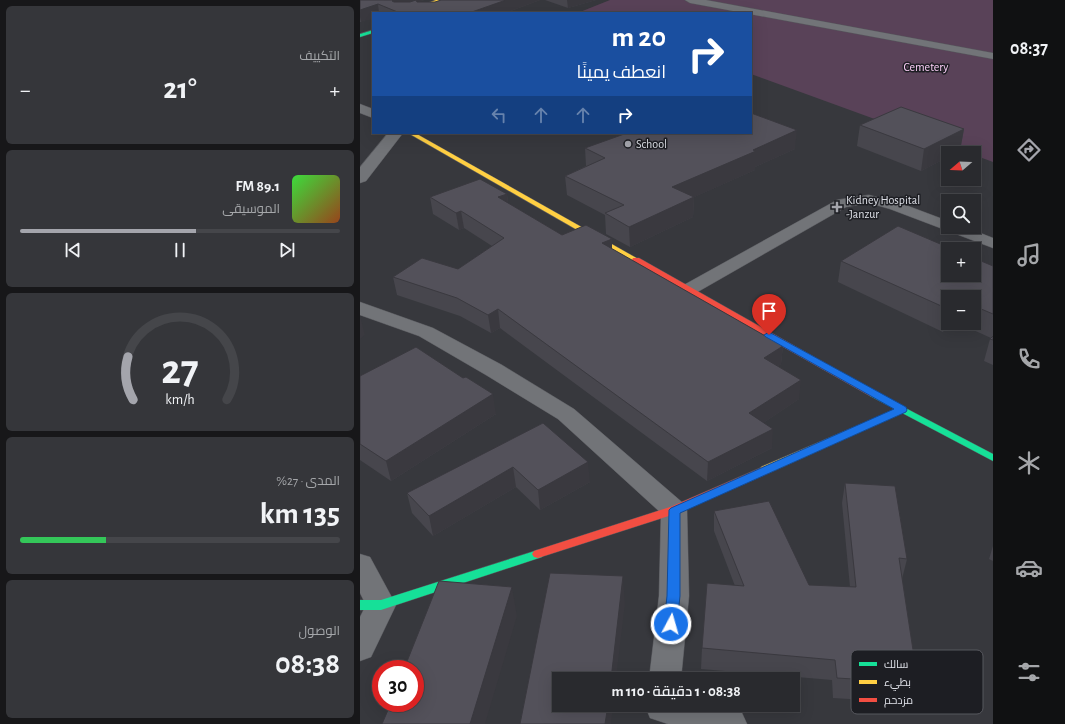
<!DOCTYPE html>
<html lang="ar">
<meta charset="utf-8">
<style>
body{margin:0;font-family:"Alegreya Sans",Cairo,sans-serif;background:#35363a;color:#f1f3f6;direction:rtl;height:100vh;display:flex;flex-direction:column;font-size:15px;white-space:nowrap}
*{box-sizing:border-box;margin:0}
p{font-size:13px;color:#a5a7aa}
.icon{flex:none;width:22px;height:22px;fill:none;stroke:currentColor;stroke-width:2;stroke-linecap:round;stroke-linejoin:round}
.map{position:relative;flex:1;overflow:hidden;direction:ltr}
.side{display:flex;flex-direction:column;gap:6px;padding:6px;background:#171719;width:360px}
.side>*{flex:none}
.guide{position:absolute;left:12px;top:12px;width:380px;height:122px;border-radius:0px;box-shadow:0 4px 16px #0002,0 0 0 1px #45464a;direction:rtl;background:#1a4fa0;color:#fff;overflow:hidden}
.needle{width:26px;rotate:251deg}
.controls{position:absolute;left:581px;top:146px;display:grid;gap:8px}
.controls a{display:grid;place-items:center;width:40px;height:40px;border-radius:0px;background:#292a2e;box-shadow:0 4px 16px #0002,0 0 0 1px #45464a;font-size:20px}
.speed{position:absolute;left:12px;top:660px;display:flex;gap:8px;font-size:20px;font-weight:700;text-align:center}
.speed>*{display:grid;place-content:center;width:52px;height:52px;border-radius:50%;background:#292a2e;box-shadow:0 4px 16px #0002,0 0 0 1px #45464a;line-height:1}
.speed .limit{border:6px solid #d22;background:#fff;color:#111}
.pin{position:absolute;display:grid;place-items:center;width:34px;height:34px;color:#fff;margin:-41px -17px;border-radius:50% 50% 50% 0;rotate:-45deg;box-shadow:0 0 4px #0007}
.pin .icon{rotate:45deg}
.me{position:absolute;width:44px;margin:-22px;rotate:6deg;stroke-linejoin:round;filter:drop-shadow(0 0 3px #0008)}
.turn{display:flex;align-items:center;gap:14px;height:84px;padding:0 20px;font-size:18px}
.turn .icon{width:52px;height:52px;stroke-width:2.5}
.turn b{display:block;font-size:28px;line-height:34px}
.lanes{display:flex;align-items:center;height:38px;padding:0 20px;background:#0003;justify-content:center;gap:20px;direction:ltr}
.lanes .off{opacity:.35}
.big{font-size:30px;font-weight:600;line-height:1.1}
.side .widget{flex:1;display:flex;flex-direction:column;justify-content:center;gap:6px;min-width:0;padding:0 14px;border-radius:6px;background:#35363a}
.side .dial{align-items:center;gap:0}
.dial svg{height:104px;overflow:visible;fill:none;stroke:#45464a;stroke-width:7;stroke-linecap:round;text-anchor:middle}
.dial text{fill:#f1f3f6;stroke:none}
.song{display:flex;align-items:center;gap:12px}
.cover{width:48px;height:48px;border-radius:6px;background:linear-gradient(135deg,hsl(120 70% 55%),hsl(20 70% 35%))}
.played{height:4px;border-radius:2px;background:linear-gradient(90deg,#a4a5ac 55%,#45464a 55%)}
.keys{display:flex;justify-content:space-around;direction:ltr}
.heat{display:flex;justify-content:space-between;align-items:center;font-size:22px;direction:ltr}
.charge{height:6px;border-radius:3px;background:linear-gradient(90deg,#34c759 27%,#45464a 0)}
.trip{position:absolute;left:192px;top:672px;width:248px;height:40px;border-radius:0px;background:#292a2e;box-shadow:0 4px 16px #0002,0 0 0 1px #45464a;font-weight:600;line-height:40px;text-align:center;direction:rtl}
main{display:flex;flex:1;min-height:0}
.tab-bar{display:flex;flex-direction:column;width:72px;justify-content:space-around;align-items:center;background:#101112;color:#a5a7aa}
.tab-bar .icon{width:28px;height:28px}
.tab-bar .active{color:#a4a5ac}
.tab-bar b{font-size:18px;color:#f1f3f6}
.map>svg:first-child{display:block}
.green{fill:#594258}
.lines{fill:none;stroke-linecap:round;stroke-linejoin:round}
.lane-casing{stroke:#55565b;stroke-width:1}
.street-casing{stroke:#55565b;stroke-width:1}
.fast-casing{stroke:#55565b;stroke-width:1}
.slow-casing{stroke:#55565b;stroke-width:1}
.jam-casing{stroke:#55565b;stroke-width:1}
.lane{fill:#727478;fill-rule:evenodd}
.street{fill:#727478;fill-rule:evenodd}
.fast{fill:#16e098;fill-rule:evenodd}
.slow{fill:#ffcf43;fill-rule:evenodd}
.jam{fill:#f24e42;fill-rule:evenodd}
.wall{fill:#47464d}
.shaded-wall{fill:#3a393f}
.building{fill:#53515a;stroke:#3a393f}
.route{fill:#1a73e8;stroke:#114b97}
.poi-dot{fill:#a4a5ac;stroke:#1d1e23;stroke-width:1.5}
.labels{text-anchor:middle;stroke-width:3;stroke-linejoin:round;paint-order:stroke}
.far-park-label{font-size:12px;fill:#fdd0f9;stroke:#1d1e23}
.far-poi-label{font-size:12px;fill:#dee0e7;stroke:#1d1e23;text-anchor:start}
.key{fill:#1d1e23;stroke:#57585e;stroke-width:1}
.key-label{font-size:11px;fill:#dee0e7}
</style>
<main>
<nav class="tab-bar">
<b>08:37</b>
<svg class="icon active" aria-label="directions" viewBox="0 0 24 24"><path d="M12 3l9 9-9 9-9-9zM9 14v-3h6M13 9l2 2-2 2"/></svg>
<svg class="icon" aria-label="music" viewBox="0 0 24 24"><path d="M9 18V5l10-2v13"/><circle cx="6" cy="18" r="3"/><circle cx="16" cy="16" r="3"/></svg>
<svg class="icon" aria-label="phone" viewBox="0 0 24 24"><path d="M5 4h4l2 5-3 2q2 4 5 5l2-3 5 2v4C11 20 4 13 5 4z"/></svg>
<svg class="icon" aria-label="climate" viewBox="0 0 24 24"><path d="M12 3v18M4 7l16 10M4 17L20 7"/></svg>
<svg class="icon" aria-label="car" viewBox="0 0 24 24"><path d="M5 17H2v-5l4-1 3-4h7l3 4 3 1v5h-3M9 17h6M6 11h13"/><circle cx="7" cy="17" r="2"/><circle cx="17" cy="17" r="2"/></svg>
<svg class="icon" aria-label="filters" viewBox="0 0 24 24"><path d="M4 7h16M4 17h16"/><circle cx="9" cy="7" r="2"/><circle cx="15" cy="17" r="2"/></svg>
</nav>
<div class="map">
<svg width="633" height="724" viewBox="0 0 633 724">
<rect width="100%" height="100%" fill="#37383d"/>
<!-- green -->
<polygon class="green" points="250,0 633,0 633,162 614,155 614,153 608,153 391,74 391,13 223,13 220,12"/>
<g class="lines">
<defs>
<g id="lane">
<polygon points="325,0 346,0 633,53 633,59 330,3"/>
<polygon points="509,195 540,203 588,221 588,227 605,227 633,238 633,248 530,209 509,203 486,207 334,294 328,295 322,294 319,290 322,286 477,200"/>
</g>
<g id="street">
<polygon points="0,104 13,109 13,118 0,113"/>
<polygon points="28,133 43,133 6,181 0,183 0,167"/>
<polygon points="0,302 73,328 142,365 214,409 323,503 327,510 329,596 321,679 289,679 299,596 301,513 198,419 126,375 59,336 0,315"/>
<polygon points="0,554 10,557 36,605 11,657 0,661 0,617 6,605 0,593"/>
<polygon points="287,705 353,705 382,713 387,724 308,724 290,718 286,708"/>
</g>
<g id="fast">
<polygon points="13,30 13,33 0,37 0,34"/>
<polygon points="513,391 633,454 633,461 510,396 508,394"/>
<polygon points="178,550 182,551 184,554 182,557 21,610 0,610 0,600 21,600"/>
</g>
<g id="slow">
<polygon points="76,0 82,0 46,13 40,13"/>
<polygon points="48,133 55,133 280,260 279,262 273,262"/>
<polygon points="542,407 547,410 545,412 409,473 401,473 400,470 401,467"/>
</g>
<g id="jam">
<polygon points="273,258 279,258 516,392 518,394 513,397 510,396 273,262 272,260"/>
<polygon points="405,466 409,467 410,470 409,473 318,513 178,558 174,557 172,554 174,551 310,507"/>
</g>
</defs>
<!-- lane casing -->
<use href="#lane" class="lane-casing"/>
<!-- street casing -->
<use href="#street" class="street-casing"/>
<!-- fast casing -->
<use href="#fast" class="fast-casing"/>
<!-- slow casing -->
<use href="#slow" class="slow-casing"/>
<!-- jam casing -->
<use href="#jam" class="jam-casing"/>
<!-- lane -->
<use href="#lane" class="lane"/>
<!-- street -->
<use href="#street" class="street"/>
<!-- fast -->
<use href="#fast" class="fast"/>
<!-- slow -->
<use href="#slow" class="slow"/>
<!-- jam -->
<use href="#jam" class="jam"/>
</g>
<!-- wall -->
<g class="wall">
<polygon points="0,0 64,0 58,2 75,2 81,0 180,0 145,13 13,13 1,22 0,22"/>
<polygon points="185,0 236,0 208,8"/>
<polygon points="500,125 604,129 600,151 588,153 588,157 561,171 497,146"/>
<polygon points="225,148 435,149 395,167 395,170 334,197 333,217 270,247 246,234 245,215 207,195 205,176 226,166"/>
<polygon points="147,194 148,203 202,235 252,239 252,249 423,346 421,364 418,366 439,399 403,423 412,448 347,481 140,328 131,333 100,316 37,295 33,277 98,269 132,246 104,228 99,230 73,214 70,197"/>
<polygon points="481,261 633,266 633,365 624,361 630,339 631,338 598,323 614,323 614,297 588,297 588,323 583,332 478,282"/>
<polygon points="0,376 136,414 31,481 0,460"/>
<polygon points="183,423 230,482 180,510 156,487 73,536 52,513 47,493"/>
<polygon points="485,483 547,559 542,579 558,683 553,703 473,698 472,680 341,669 342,648 375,586 354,531 354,511 449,585 490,587 482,503"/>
<polygon points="633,546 633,561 629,559"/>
</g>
<!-- shaded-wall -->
<g class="shaded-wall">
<polygon points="33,0 64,0 37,10 32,1"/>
<polygon points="146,0 180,0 145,13 109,13"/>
<polygon points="207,0 236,0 208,8"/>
<polygon points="18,4 19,13 13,13 13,19 1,22 0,17 0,10"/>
<polygon points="604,129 600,151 596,153 588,153 588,157 561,171 564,149"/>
<polygon points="437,130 435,149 395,167 395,170 312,207 312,187"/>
<polygon points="147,194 149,210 138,197"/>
<polygon points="334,197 333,217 270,247 269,227"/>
<polygon points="101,211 104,228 99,230 96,213"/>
<polygon points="252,239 252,256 242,243"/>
<polygon points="138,309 140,328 131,333 128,315"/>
<polygon points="588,309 588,323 595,323 583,332"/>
<polygon points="0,316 5,335 0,339"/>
<polygon points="423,346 421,364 402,377 404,358"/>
<polygon points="441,380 439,399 388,433 389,413"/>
<polygon points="133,394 136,414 31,481 26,461"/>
<polygon points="413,429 412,448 347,481 348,462"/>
<polygon points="228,462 230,482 180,510 178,490"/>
<polygon points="153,467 156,487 73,536 69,516"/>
<polygon points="263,576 265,604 256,679 251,679"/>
<polygon points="152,587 157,616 125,724 110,724"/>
<polygon points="248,705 253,705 251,724 245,724"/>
</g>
<!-- building -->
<g class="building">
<polygon points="0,0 33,0 32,1 34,2 50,2 56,0 57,2 75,2 81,0 146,0 109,13 40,13 18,4 0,10"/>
<polygon points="541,107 604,129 564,149 500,125"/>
<polygon points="391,113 437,130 393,150 396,151 312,187 334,197 269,227 245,213 264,205 205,176 245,158 225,148 267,133 391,133"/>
<polygon points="120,179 147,194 138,197 202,235 226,225 252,239 242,243 423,346 404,358 441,380 389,413 413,429 348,462 138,309 128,315 97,298 33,277 62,258 98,269 144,238 101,211 96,213 70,197"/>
<polygon points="538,226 592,249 588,249 588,275 614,275 614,258 633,266 633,314 614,306 614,297 588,297 588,309 481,261"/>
<polygon points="633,336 633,340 630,339"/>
<polygon points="56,347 103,378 106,377 133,394 26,461 0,444 0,376"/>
<polygon points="183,423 228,462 178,490 153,467 69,516 47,493"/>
<polygon points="485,483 535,486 547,559 539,558 558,683 477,678 475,660 342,648 347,583 384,586 354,511 409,501 449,585 496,587"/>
<polygon points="190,573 263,576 251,679 199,679 199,705 248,705 245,724 160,724"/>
<polygon points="79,581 152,587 110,724 22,724 31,703 55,703 55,669 44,669"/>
</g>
<!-- route -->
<polygon class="route" points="409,332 546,407 547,410 546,412 320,513 320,596 317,624 315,628 311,629 306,628 304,624 307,596 309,510 311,508 534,409 406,337 404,335"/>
<!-- markers -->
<g class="poi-dot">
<circle cx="268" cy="144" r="4"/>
<path d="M475 201h4v4h4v4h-4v4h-4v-4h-4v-4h4z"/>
</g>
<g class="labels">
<!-- far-park labels -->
<g class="far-park-label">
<text x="566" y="71">Cemetery</text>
</g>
<!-- far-poi labels -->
<g class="far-poi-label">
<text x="276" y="148">School</text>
<text x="486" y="204">Kidney Hospital<tspan x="486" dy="14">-Janzur</tspan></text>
</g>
</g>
<!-- legend -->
<rect x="491" y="650" width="132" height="64" rx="6" class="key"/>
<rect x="499" y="662" width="18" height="4" fill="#16e098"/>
<rect x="499" y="680" width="18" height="4" fill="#ffcf43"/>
<rect x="499" y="698" width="18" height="4" fill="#f24e42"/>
<g class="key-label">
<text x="524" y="668">سالك</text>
<text x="524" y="686">بطيء</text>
<text x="524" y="704">مزدحم</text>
</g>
</svg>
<div class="controls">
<a><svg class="needle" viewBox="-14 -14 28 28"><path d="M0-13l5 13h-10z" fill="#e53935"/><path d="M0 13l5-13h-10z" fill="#a5a7aa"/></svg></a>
<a><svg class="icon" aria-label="search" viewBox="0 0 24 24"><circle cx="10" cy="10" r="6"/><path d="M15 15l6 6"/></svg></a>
<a>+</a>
<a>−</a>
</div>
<div class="speed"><div class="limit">30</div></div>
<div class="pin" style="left:409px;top:335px;background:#d93025"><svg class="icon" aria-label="arrive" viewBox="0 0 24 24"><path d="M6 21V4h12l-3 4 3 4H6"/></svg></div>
<svg class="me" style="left:311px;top:624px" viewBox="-20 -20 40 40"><circle r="17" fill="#1a73e8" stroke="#fff" stroke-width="3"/><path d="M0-11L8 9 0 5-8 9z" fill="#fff"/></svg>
<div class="trip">08:38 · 1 دقيقة · 110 m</div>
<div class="guide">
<div class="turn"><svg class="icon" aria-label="right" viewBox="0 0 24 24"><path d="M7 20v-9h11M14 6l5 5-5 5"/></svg><div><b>20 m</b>انعطف يمينًا</div></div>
<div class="lanes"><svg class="icon off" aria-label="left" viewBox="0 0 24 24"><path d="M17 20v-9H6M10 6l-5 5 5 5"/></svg><svg class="icon off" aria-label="ahead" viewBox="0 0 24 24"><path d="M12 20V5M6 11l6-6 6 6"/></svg><svg class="icon off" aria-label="ahead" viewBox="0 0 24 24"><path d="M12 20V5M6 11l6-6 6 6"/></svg><svg class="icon" aria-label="right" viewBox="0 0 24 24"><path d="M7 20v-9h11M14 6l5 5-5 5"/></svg></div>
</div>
</div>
<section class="side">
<div class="widget"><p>التكييف</p>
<div class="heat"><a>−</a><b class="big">21°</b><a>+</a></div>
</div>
<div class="widget">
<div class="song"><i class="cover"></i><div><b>89.1 FM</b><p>الموسيقى</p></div></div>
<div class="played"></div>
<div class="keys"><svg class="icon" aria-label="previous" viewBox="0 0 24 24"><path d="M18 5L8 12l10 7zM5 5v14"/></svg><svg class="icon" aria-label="pause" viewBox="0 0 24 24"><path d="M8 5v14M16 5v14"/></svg><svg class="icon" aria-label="next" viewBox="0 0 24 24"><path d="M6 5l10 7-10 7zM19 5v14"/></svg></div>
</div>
<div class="widget dial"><svg viewBox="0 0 100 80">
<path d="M14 69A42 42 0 1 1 86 69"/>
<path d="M14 69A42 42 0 0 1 10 36" stroke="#a4a5ac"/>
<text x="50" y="56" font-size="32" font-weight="700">27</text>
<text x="50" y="72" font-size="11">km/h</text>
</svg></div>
<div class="widget"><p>المدى · 27%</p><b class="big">135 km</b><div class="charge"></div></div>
<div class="widget"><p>الوصول</p><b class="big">08:38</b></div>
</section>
</main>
